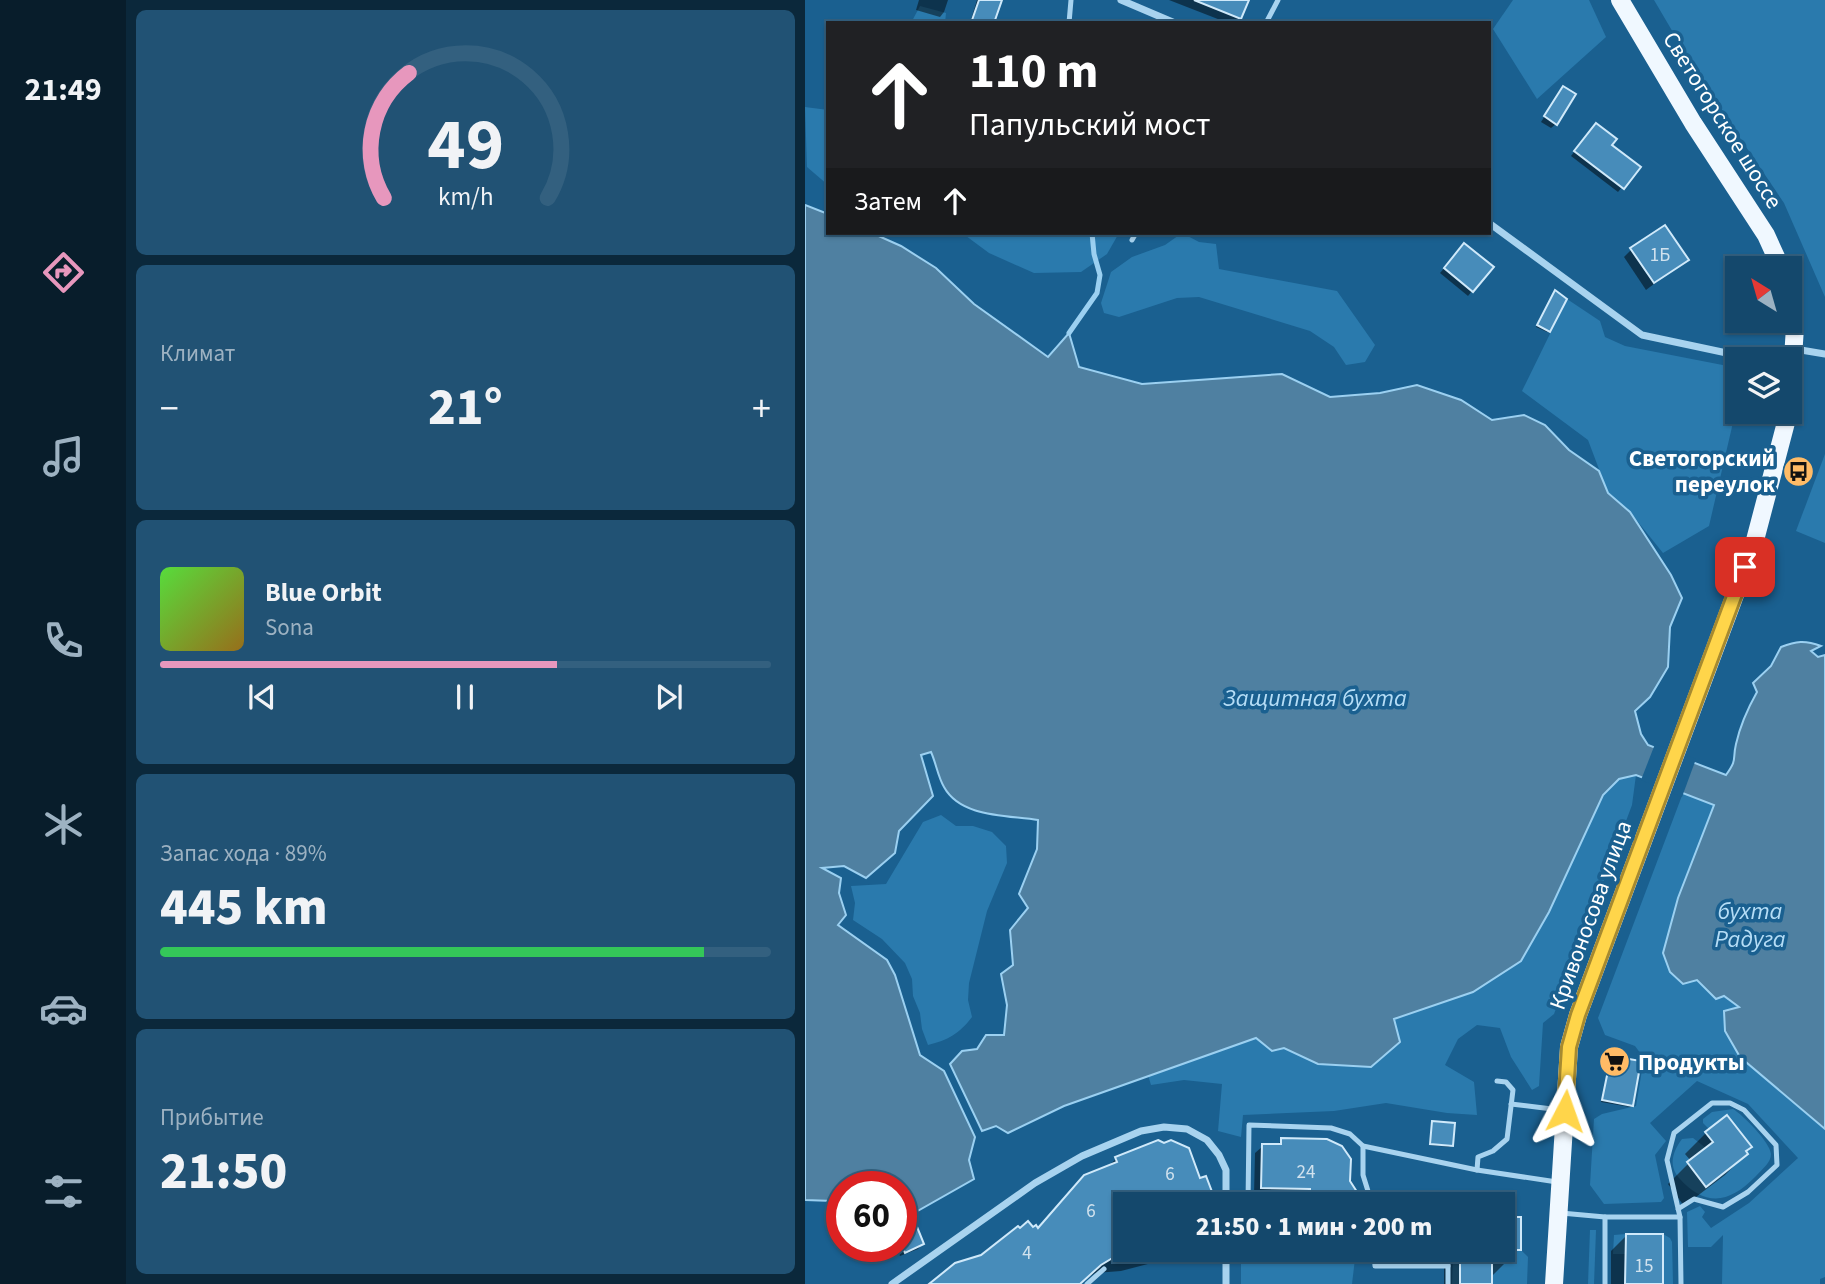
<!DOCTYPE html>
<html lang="ru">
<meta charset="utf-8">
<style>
body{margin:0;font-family:"Source Sans 3",sans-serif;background:#215274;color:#f1f3f6;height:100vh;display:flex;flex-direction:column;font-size:26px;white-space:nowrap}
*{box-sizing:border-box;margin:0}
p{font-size:23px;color:#9db2c2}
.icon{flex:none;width:38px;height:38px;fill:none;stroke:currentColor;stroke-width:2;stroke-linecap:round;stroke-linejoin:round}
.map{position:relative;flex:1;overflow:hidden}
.details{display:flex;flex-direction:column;gap:10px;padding:10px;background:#0b283b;width:679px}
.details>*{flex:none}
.guide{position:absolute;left:21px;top:21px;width:665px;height:214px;border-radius:0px;box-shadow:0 2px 5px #0004,0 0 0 2px #33607f;background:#202124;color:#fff;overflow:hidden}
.needle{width:46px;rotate:323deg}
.fabs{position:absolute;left:920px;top:256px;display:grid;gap:14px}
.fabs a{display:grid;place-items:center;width:77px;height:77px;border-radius:0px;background:#14486c;box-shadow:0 2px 5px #0004,0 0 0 2px #33607f;font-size:35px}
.speed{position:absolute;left:21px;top:1171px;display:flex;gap:14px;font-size:35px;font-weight:700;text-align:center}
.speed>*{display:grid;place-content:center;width:91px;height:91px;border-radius:50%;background:#14486c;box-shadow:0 2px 5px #0004,0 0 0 2px #33607f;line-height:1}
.speed .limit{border:10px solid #d22;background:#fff;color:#111}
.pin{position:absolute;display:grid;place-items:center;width:60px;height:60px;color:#fff;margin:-30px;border-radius:14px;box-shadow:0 4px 10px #0006}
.me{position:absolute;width:77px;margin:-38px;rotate:4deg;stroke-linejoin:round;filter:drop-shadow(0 0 5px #0008)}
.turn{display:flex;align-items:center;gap:24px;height:147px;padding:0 28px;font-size:32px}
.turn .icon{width:91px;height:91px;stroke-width:2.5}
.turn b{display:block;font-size:49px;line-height:60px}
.then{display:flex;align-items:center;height:66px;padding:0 28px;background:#0003;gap:14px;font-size:26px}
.big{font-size:52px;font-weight:800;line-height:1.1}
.details .tile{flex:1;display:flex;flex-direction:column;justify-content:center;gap:10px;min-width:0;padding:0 24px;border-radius:10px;background:#215274}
.details .dial{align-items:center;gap:0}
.dial svg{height:182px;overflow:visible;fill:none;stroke:#33607f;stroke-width:7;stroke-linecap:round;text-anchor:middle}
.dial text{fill:#f1f3f6;stroke:none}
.song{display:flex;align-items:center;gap:21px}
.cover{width:84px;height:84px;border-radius:10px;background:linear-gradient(135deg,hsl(110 70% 55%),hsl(40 70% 35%))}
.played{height:7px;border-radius:4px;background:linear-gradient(90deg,#e797bd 65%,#33607f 65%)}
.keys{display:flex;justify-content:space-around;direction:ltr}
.heat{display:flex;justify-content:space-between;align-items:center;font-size:38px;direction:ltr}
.charge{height:10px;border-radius:5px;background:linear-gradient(90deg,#34c759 89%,#33607f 0)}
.trip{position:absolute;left:308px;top:1192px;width:402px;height:70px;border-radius:0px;background:#14486c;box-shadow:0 2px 5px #0004,0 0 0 2px #33607f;font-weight:800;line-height:70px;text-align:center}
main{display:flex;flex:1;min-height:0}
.dock{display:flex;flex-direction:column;width:126px;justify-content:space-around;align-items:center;background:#081d2b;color:#9db2c2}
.dock .icon{width:49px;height:49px}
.dock .selected{color:#e797bd}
.dock b{font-size:32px;color:#f1f3f6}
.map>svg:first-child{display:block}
.green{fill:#2a7aad}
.water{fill:#4f80a1;stroke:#9bd0f1;stroke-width:2}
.pier{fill:#1a6090}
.shadow{fill:#0007}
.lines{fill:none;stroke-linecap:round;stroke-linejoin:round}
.stream{stroke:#9bd0f1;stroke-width:5}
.building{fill:#478cba;stroke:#cfe9fa;stroke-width:2}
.lane{stroke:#a8d3ef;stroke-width:5}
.street{stroke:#a8d3ef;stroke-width:7}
.primary{stroke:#f0f8ff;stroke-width:18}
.route-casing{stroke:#a68a30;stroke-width:18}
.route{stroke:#ffd54a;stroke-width:12}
.labels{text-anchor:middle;stroke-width:7;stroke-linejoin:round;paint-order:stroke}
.number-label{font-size:19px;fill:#d1e2ee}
.street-label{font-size:23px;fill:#fff;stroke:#1a6090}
.poi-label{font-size:23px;font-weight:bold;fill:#fff;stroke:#1a6090;text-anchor:end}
.water-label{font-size:24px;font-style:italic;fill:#b5ddf6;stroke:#1a6090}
</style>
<main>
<nav class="dock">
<b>21:49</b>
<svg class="icon selected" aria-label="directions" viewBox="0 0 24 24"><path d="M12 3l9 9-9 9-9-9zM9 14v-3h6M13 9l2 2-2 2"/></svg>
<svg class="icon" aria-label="music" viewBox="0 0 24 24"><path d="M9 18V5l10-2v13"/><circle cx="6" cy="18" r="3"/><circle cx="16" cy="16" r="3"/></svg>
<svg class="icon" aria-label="phone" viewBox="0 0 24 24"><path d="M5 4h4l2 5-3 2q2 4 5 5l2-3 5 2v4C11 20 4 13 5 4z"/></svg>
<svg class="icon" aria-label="climate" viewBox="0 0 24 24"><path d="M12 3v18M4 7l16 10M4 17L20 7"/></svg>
<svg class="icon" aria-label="car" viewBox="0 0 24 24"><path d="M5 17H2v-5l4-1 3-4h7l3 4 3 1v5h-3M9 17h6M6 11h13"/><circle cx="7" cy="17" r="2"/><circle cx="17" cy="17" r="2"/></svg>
<svg class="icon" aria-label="filters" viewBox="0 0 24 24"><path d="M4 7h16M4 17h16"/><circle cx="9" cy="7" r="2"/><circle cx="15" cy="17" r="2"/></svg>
</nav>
<section class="details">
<div class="tile dial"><svg viewBox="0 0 100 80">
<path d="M14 69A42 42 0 1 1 86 69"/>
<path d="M14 69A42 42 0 0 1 25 14" stroke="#e797bd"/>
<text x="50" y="56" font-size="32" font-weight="700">49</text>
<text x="50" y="72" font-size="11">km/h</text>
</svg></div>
<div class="tile"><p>Климат</p>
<div class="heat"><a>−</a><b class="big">21°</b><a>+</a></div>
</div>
<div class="tile">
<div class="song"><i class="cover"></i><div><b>Blue Orbit</b><p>Sona</p></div></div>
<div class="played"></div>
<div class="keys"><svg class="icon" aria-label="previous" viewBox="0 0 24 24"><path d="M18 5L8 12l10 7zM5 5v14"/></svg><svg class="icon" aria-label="pause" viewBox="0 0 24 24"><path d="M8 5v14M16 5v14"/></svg><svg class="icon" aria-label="next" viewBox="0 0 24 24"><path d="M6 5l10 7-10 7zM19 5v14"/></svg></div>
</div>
<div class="tile"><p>Запас хода · 89%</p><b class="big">445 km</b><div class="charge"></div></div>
<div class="tile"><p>Прибытие</p><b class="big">21:50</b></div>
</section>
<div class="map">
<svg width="1020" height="1284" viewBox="0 0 1020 1284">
<rect width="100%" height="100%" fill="#1a6090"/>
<!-- green -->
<g class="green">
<polygon points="708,0 784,0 801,37 732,99 688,29"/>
<polygon points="849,0 1020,0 1020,297 979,203 899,85"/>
<polygon points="115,6 141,13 140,23 106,23"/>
<polygon points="0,107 23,110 23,185 2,167"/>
<polygon points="157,233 314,233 302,254 276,272 229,273 184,253"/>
<polygon points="377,233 394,242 411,244 414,269 532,291 570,345 560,362 541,365 529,347 505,331 394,297 372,298 314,317 299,313 296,303 306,272 327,257 360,245"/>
<polygon points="762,299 795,321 800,337 820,346 933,368 933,401 904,526 858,553 825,512 803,493 783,440 717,391"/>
<polygon points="1020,454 1020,543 991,531"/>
<polygon points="831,775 827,805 749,1014 738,1023 734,1086 727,1090 706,1057 695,1028 672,1025 653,1039 640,1065 669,1082 672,1115 642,1113 581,1103 529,1111 438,1115 436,1137 413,1131 417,1084 379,1080 346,1085 343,1075 451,1038 467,1050 479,1048 513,1064 589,1019 668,992 716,961 744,912 798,795 814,779"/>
<polygon points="878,793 909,805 873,898 858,953 892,980 910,999 919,996 935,1008 919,1011 935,1057 1020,1129 1020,1277 1015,1279 1015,1284 917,1284 918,1235 906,1247 883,1247 882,1212 895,1206 900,1212 897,1217 906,1228 944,1203 993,1158 943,1104 892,1081 845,1123 861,1141 850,1155 859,1198 856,1202 799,1204 785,1185 789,1119 797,1114 831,1106 839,1058 830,1046 800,1035 793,1018"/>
<path d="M136 815 151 826H168L187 832 201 846 202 863 182 911 164 983 163 1000 167 1017C154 1034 143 1040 123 1045L117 1029 115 1013 108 996 107 979 100 963 77 939 48 920 50 903 46 886 81 884 118 822Z"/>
<path d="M928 1109C938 1115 965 1142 966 1154 966 1163 957 1169 951 1176 925 1203 901 1208 874 1178 863 1165 868 1151 877 1139L888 1138 901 1148V1186L943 1154 941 1151 946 1147 922 1115 904 1129 898 1123V1119L907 1112Z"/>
<polygon points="785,1230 791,1230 789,1284 783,1284"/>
<polygon points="821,1234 820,1254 808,1254 809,1235"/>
<polygon points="858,1234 865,1238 867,1242 868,1284 858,1284"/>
<polygon points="436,1250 551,1250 547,1284 436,1284"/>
<polygon points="583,1250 634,1250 634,1257 596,1257"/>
<polygon points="702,1250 716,1250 723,1257 722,1284 687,1284 687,1263 702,1263"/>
<polygon points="648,1254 655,1255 655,1284 647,1284"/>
</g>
<!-- water -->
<path class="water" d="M0 205 23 214V233H67L96 246 131 268 169 304 243 357 264 333 274 367 337 384 477 374 525 397 575 393 612 385 656 400 687 420 719 415 740 425 764 450 794 471 803 493 825 512 866 575 877 598 865 627 863 667 845 697 830 711 836 734 843 745 921 775C933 758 927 761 931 744 935 726 943 708 952 692L948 683 966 666 976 647C991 641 1000 640 1016 646L1006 651 1013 657 1020 655V1129L935 1057 920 1031 919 1011 934 1007 919 996 911 999 892 980 878 984 865 972 858 953 873 898 909 805 831 775 814 779 798 795 744 912 716 961 668 992 589 1019 595 1042 566 1067 513 1064 479 1048 467 1051 451 1038 259 1106 203 1133 191 1126 177 1131 145 1064 157 1051 172 1049 181 1035H199L202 1005 196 974 208 965 205 930 223 908 214 894 232 849 233 820C203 815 156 818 139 787 133 777 131 763 126 752L116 755 128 796 94 831 90 853 61 878 39 866 17 868 36 878 34 893 41 915 33 925 82 960 90 975 115 1055 139 1071 170 1137 164 1160 169 1179 109 1213 96 1212V1186H37V1207L28 1201 0 1200Z"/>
<!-- pier -->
<polygon class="pier" points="850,744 891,759 877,797 836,780"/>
<!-- shadow -->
<g class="shadow">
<polygon points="114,0 143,0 139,12 135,17 111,10"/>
<polygon points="172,0 195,0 187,23 165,23"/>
<polygon points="364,0 442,0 434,18 430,23 423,23"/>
<polygon points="758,88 751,124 746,128 736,122"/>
<polygon points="786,130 833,167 813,192 766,156"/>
<polygon points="655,250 667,291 663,296 635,273"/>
<polygon points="826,250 882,259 841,290 819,257"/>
<polygon points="749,294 743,330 742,332 731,327"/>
<polygon points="807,1057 827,1105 825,1107 796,1102"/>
<polygon points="628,1122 646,1145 644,1147 624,1145"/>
<polygon points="901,1133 941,1154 920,1175 879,1206 863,1184 886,1161 880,1154"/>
<polygon points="477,1140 543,1182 554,1197 548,1204 528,1204 524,1199 498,1198 498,1196 449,1195 450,1153 458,1146 471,1146"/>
<polygon points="311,1159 394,1180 407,1197 400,1204 320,1204 320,1250 389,1250 385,1253 316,1271 290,1273 273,1284 125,1284 232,1230"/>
<polygon points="685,1197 707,1197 706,1219 714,1249 685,1278 685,1284 639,1284 639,1258 610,1258 604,1264 586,1264 586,1257 560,1257 560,1250 698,1250 698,1204 667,1204 679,1203"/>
<polygon points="96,1230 117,1244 113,1249 95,1256 91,1246 96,1246"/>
<polygon points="821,1236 856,1284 806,1284 806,1251"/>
</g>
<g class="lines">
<!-- stream -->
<polyline class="stream" points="264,333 292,293 295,275 289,254 287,233"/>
</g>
<!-- building -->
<g class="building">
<polygon points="174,0 197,0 189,23 166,23"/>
<polygon points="389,0 444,0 436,19"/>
<polygon points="758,86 771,94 752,125 739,116"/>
<polygon points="791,123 812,139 807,145 836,167 819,189 769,151"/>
<polygon points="860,225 884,260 849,283 825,248"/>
<polygon points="659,243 689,267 668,292 639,268"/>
<polygon points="750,290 762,299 745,332 732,325"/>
<polygon points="806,1056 836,1061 828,1106 797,1100"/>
<polygon points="922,1115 947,1147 941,1151 943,1154 901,1187 882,1162 908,1142 900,1132"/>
<polygon points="627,1121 650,1123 648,1146 625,1144"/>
<polygon points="476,1138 522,1139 537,1146 546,1159 545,1181 556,1198 537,1198 532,1192 505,1191 505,1189 456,1188 457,1144 476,1144"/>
<polygon points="353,1140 359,1143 366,1140 384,1148 395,1178 401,1176 409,1197 392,1204 320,1204 320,1258 306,1259 296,1265 275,1284 124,1284 150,1263 176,1255 213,1226 215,1228 223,1221 228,1227 231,1225 233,1228 279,1175 312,1162 310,1157"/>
<polygon points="698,1217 716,1217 716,1250 702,1250 702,1263 687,1263 687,1284 655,1284 655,1250 698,1250"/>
<polygon points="110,1222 119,1244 100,1253 96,1244 96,1228"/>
<polygon points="821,1234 858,1234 858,1284 820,1284"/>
</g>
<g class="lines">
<!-- lane -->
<g class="lane">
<polyline points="264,23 266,0"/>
<polyline points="461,23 473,0"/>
<polyline points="327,240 331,233"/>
<polyline points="706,1104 755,1110"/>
<polyline points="558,1146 558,1175 567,1204"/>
<polyline points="672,1170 673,1157 688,1151 702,1139 708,1090 701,1082 692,1081"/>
<polyline points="443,1204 444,1125 526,1128 545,1134 558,1146 672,1170 752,1182"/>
<polyline points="873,1209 889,1199 918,1207 943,1192 972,1165 971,1145 939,1110 925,1103 907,1103 869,1133 862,1160 875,1217"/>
<polyline points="756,1213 800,1217 875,1217 876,1284"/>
<polyline points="569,1250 570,1266 643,1266"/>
<polyline points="643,1250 643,1284"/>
<polyline points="282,1284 299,1269"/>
<polyline points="800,1284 800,1217"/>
</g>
<!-- street -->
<g class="street">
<polyline points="316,0 370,23"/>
<polyline points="684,223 837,335 950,359"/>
<polyline points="990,349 1020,354"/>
<polyline points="87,1284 230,1183 277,1156 336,1131 359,1127 382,1129 402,1140 414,1155 421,1170 421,1204"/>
<polyline points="421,1284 421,1250"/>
</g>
<!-- primary -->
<g class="primary">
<polyline points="815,0 888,123 961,235 976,268"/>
<polyline points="985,298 990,327 985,405"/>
<polyline points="749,1284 764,1047 773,1015 949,544 984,411"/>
</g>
</g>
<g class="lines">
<defs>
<polyline id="route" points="760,1111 764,1047 773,1015 940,567"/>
</defs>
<!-- route casing -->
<use href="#route" class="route-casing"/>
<!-- route -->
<use href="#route" class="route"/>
</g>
<!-- icons -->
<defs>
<symbol id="bus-disc" viewBox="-11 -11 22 22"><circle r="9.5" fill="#fb6" stroke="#1a6090"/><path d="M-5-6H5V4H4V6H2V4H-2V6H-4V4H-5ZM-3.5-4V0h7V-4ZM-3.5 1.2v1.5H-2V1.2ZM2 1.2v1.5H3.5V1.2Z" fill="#111"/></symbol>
<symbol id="supermarket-disc" viewBox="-11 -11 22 22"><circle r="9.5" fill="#fb6" stroke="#1a6090"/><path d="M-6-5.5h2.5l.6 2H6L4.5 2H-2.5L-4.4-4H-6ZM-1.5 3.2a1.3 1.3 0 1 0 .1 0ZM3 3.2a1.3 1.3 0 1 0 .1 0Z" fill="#111"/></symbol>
</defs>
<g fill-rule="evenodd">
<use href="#bus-disc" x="976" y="454" width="35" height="35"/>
<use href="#supermarket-disc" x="792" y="1044" width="35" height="35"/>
</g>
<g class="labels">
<!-- number labels -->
<g class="number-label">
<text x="855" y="261">1Б</text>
<text x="501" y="1178">24</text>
<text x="365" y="1180">6</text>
<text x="286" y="1217">6</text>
<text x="222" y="1259">4</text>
<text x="839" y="1272">15</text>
</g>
<!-- street labels -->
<g class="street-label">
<text transform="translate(918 120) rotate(58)" y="8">Светогорское шоссе</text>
<text transform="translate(785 915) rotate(-70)" y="8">Кривоносова улица</text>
</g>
<!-- poi labels -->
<g class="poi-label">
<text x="970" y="466">Светогорский<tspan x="970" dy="26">переулок</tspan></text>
<text x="833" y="1070" text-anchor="start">Продукты</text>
</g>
<!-- water labels -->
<g class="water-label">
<text x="510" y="706">Защитная бухта</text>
<text x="945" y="919">бухта<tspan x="945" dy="28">Радуга</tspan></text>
</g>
</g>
</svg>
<div class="fabs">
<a><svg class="needle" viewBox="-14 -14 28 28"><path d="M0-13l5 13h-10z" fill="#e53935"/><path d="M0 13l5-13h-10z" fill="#9db2c2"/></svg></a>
<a><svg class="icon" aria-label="layers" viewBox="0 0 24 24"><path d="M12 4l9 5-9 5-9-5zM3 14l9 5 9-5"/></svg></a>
</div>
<div class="speed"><div class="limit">60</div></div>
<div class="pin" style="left:940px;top:567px;background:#d93025"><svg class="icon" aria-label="arrive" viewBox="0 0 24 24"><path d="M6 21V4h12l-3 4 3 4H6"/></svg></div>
<svg class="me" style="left:760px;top:1111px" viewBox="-20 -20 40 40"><path d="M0-17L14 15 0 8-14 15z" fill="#ffd54a" stroke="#fff" stroke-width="4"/></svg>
<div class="trip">21:50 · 1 мин · 200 m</div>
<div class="guide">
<div class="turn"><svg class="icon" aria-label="ahead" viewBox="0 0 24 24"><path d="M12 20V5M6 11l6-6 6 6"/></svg><div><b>110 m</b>Папульский мост</div></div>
<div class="then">Затем<svg class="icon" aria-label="ahead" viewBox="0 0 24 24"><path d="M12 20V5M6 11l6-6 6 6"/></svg></div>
</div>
</div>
</main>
